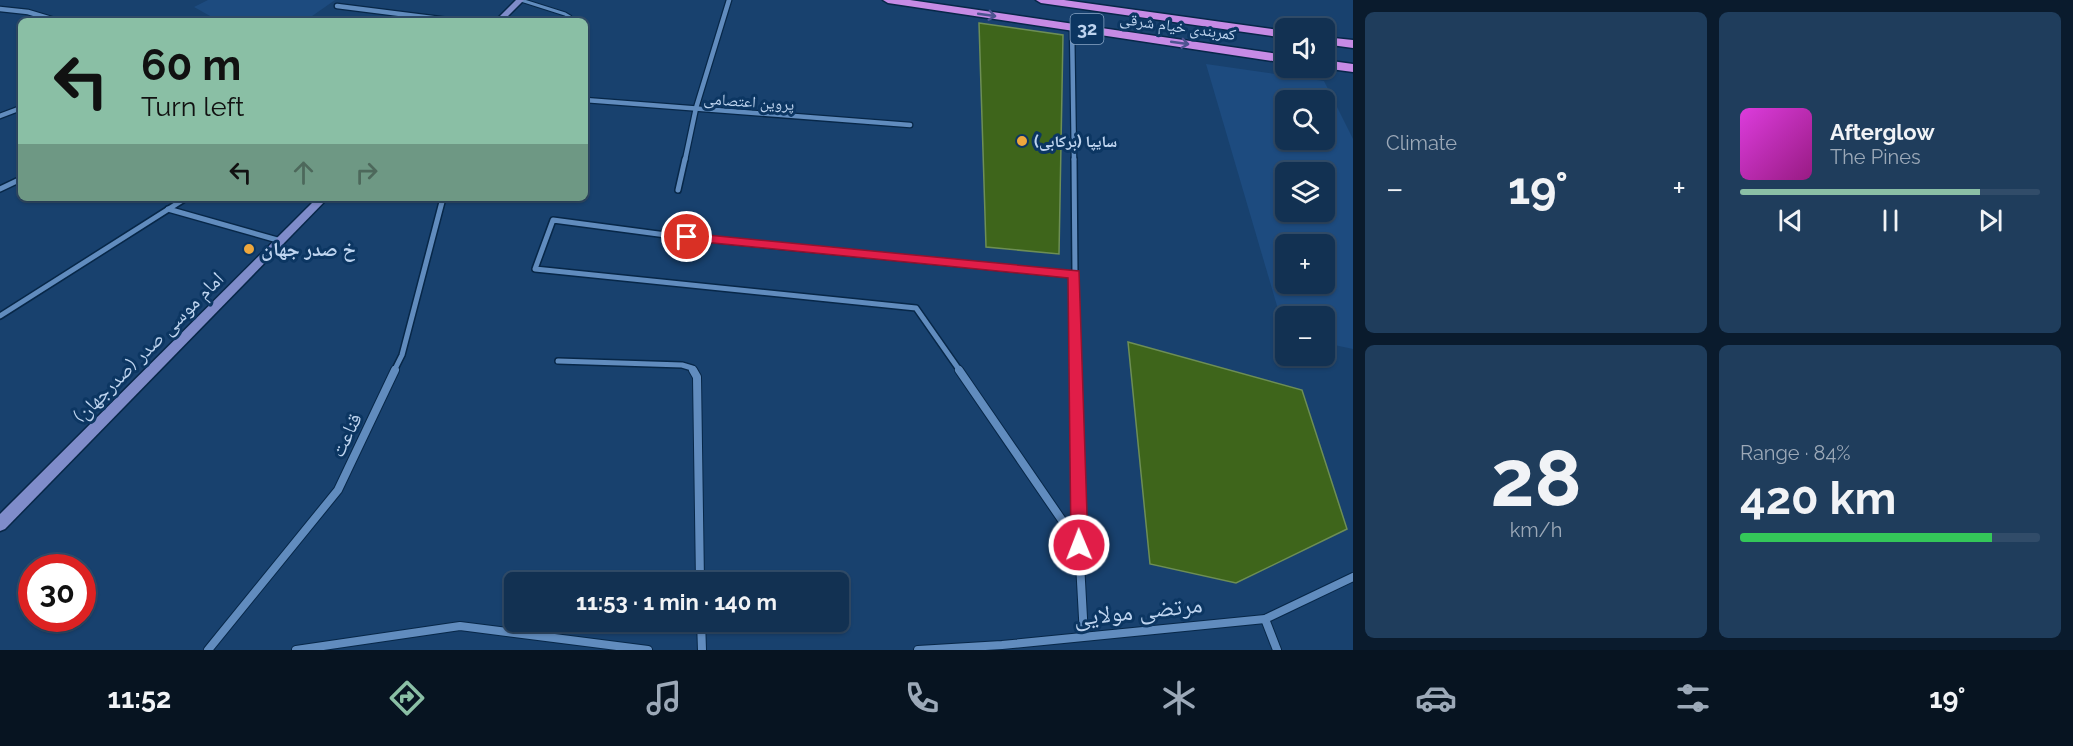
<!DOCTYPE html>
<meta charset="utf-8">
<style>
body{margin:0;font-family:Raleway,"Noto Naskh Arabic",sans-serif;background:#1f3d5c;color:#f1f3f6;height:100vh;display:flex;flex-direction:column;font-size:22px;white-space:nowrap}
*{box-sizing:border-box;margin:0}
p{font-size:20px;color:#9ca9b8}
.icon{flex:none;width:33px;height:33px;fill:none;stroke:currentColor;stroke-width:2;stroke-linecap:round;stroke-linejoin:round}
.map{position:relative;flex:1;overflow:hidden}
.side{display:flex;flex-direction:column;gap:12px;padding:12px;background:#0a1b2d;width:720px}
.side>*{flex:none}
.banner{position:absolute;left:18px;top:18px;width:570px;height:183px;border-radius:9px;box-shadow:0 2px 4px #0004,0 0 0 2px #314c69;background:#8abfa5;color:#111;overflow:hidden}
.buttons{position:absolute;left:1275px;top:18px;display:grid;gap:12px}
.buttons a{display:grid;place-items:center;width:60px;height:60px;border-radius:9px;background:#123152;box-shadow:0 2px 4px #0004,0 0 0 2px #314c69;font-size:30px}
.speed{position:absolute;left:18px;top:554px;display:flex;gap:12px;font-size:30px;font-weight:700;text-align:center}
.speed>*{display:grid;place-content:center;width:78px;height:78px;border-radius:50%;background:#123152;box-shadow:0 2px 4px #0004,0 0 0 2px #314c69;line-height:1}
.speed .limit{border:9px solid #d22;background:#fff;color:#111}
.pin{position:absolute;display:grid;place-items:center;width:51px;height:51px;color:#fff;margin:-26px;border:3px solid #fff;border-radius:50%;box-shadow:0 2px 6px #0007}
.me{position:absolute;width:66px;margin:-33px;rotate:359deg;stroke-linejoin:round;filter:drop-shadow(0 0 4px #0008)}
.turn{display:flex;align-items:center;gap:21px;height:126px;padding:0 24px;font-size:27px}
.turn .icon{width:78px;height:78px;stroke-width:2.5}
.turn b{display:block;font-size:42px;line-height:51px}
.lanes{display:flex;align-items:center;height:57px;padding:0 24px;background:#0003;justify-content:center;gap:30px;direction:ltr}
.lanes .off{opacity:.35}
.big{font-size:45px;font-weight:700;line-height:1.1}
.side .tile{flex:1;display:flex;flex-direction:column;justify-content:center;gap:9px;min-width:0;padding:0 21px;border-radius:9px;background:#1f3d5c}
.side .dial{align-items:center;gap:0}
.dial b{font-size:78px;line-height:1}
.song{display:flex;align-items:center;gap:18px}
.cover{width:72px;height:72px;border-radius:9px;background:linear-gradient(135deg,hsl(300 70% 55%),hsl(310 70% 35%))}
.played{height:6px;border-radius:3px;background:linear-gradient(90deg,#8abfa5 80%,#314c69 80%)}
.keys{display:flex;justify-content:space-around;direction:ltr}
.heat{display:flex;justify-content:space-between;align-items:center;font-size:33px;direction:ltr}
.charge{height:9px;border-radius:4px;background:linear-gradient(90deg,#34c759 84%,#314c69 0)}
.side .tiles{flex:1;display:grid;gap:12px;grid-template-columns:repeat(2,1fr)}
.trip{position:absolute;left:504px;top:572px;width:345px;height:60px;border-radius:9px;background:#123152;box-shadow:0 2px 4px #0004,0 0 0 2px #314c69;font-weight:700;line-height:60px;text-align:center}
.menu{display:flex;height:96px;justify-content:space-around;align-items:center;background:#071421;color:#9ca9b8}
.menu .icon{width:42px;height:42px}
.menu .active{color:#8abfa5}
.menu b{font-size:27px;color:#f1f3f6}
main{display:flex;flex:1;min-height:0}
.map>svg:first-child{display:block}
.built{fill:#1d4b7f;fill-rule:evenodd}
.building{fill:#3e651b;stroke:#6d8e55;stroke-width:1.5}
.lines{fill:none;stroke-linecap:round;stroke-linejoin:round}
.lane-casing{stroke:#072748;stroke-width:5}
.street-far2-casing{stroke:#072748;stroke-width:7}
.street-far1-casing{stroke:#072748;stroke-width:8}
.street-casing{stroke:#072748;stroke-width:10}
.secondary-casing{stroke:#072748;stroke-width:3}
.highway-casing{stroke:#072748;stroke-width:3}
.lane{stroke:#618cbe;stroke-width:3}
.street-far2{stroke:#618cbe;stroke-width:4.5}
.street-far1{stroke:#618cbe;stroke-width:5}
.street{stroke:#618cbe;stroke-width:8}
.secondary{fill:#7f8cca;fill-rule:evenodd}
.highway{fill:#c68be5;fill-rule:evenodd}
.oneway{stroke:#4d5490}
.route{fill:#e11d48;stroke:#92132f;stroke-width:1.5}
.poi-dot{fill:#eea73d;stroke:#0c3662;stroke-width:2}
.labels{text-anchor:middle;stroke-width:6;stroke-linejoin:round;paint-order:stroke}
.far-street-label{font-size:16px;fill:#bed4ef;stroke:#0c3662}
.far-poi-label{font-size:16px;font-weight:bold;fill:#bed4ef;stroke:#0c3662;text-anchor:start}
.shield{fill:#0c3662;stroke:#89a5c5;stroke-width:1.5}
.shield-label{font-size:18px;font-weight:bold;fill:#bed4ef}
.poi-label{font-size:20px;font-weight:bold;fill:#bed4ef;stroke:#0c3662;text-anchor:start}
.street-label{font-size:20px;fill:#bed4ef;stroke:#0c3662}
.near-street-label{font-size:24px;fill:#bed4ef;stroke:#0c3662}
</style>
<main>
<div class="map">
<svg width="1353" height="650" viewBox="0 0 1353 650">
<rect width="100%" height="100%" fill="#18416e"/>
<!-- built -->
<g class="built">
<polygon points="208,0 335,0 305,21 219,21 194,7"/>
<path d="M1206 64 1324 81 1353 139V349L1325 343 1324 316H1286L1285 333ZM1286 100H1324V140H1286ZM1286 172H1324V212H1286ZM1286 244H1324V284H1286Z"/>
</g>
<!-- building -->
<g class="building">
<polygon points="979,23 1063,35 1059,254 986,247"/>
<polygon points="1128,342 1302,390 1347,529 1236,583 1150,564"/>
</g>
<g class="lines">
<defs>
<polyline id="lane" points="521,0 565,14 570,17 568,21"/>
<g id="street-far2">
<polyline points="337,6 456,21"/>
<polyline points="0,9 28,12 58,21"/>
<polyline points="1072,27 1074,160"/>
<polyline points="585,100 910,125"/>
<polyline points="0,116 21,108"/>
<polyline points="685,160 696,108 729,0"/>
</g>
<g id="street-far1">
<polyline points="0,189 21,179"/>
<polyline points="678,190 685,159"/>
<polyline points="168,209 281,241"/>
<polyline points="1075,275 1076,371"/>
<polyline points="0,316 186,198"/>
<polyline points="558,361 682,365 692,368 694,371"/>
<polyline points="394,371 402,355 443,198"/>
<polyline points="960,371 916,308 535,269 553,220 666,235 1075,275 1074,159"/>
</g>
<g id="street">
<polyline points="693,370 697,377 700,582"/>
<polyline points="959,370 1079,545"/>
<polyline points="1076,370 1079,545 1084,636"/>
<polyline points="1265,619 1277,650"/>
<polyline points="701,621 702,650"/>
<polyline points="208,650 338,490 395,370"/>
<polyline points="296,650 460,626 648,650"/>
<polyline points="918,650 1002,645 1265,619 1353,577"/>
</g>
<g id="secondary">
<polygon points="516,0 524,0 503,21 495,21"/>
<polygon points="317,198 328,198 5,529 0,531 0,514"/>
</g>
<g id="highway">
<polygon points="883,0 910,0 1286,55 1286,63 888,3"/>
<polygon points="1036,0 1064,0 1286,31 1286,38 1041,3"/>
<polygon points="1324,37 1353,40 1353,48 1324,44"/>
<polygon points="1324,60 1353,64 1353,72 1323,68"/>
</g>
</defs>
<!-- lane casing -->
<use href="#lane" class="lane-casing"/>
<!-- street-far2 casing -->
<use href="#street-far2" class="street-far2-casing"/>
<!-- street-far1 casing -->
<use href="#street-far1" class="street-far1-casing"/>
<!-- street casing -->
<use href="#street" class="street-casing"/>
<!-- secondary casing -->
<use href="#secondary" class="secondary-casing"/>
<!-- highway casing -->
<use href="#highway" class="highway-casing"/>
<!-- lane -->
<use href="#lane" class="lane"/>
<!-- street-far2 -->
<use href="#street-far2" class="street-far2"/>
<!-- street-far1 -->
<use href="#street-far1" class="street-far1"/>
<!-- street -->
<use href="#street" class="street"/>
<!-- secondary -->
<use href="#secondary" class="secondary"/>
<!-- highway -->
<use href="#highway" class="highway"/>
</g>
<!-- one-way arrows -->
<defs><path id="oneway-shaft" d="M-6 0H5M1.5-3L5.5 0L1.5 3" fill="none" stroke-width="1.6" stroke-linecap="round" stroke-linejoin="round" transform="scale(1.5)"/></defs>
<g class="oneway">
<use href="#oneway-shaft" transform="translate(987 15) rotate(8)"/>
<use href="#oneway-shaft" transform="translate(1180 43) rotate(8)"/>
</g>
<!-- route -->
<polygon class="route" points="687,233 1079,271 1088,545 1085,551 1079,553 1073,551 1071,545 1068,278 683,240 683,234"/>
<!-- markers -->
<g class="poi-dot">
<circle cx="1022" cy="141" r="6"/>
<circle cx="249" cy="249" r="6"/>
</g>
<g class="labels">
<!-- far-street labels -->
<g class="far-street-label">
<text transform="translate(1178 26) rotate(8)" y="6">کمربندی خیام شرقی</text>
<text transform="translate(749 101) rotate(4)" y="6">پروین اعتصامی</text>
</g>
<!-- far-poi labels -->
<g class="far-poi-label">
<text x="1034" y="147">سایپا (برکابی)</text>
</g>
<!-- shield labels -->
<rect class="shield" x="1070.5" y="14" width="33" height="30" rx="4.5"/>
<g class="shield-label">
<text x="1087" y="35">32</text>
</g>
<!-- poi labels -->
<g class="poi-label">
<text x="261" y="256">خ صدر جهان</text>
</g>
<!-- street labels -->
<g class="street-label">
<text transform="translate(148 347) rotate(-45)" y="7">(صدرجهان) امام موسی صدر</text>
<text transform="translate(346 435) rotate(-64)" y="7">قناعت</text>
</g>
<!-- near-street labels -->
<g class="near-street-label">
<text transform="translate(1138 611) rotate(-6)" y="8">مرتضی مولایی</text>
</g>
</g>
</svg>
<div class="buttons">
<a><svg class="icon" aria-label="sound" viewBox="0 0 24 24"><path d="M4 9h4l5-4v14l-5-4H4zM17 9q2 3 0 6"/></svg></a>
<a><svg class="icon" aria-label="search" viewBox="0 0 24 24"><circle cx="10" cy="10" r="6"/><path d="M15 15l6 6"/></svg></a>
<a><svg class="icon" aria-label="layers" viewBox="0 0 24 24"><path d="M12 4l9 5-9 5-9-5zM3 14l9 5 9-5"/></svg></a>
<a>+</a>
<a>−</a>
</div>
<div class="speed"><div class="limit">30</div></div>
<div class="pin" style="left:687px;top:237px;background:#d93025"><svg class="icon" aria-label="arrive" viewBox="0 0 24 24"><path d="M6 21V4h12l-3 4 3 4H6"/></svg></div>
<svg class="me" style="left:1079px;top:545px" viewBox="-20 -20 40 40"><circle r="17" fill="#e11d48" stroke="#fff" stroke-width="3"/><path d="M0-11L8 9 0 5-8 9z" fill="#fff"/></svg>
<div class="trip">11:53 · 1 min · 140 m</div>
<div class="banner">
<div class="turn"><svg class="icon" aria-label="left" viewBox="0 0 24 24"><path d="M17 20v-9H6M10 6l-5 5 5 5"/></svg><div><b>60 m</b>Turn left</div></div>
<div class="lanes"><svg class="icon" aria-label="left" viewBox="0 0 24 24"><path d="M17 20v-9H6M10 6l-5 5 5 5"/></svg><svg class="icon off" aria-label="ahead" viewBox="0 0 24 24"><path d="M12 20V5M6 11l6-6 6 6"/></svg><svg class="icon off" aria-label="right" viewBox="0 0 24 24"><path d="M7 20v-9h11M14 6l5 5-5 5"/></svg></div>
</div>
</div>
<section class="side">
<div class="tiles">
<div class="tile"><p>Climate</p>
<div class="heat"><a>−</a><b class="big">19°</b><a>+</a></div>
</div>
<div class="tile">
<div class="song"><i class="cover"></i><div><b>Afterglow</b><p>The Pines</p></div></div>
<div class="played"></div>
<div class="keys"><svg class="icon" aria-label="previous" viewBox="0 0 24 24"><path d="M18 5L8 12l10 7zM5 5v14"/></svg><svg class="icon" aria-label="pause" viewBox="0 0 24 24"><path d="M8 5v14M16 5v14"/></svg><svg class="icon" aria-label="next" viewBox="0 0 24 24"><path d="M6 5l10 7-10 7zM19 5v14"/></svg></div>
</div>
<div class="tile dial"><b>28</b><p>km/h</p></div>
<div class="tile"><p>Range · 84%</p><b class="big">420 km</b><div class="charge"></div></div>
</div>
</section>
</main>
<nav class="menu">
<b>11:52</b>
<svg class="icon active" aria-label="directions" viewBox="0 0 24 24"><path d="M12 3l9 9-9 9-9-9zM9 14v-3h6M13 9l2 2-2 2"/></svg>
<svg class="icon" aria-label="music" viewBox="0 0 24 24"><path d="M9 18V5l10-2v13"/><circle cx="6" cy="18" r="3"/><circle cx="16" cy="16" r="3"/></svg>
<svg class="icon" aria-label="phone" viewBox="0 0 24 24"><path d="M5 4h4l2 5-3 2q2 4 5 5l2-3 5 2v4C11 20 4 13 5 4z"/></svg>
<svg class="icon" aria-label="climate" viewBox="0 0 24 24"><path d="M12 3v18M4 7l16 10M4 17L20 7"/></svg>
<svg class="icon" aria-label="car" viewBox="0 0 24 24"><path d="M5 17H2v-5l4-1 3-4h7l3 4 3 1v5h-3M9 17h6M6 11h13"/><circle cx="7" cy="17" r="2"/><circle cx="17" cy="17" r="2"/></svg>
<svg class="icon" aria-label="filters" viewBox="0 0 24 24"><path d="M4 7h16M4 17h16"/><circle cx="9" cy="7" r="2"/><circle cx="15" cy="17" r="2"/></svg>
<b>19°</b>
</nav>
